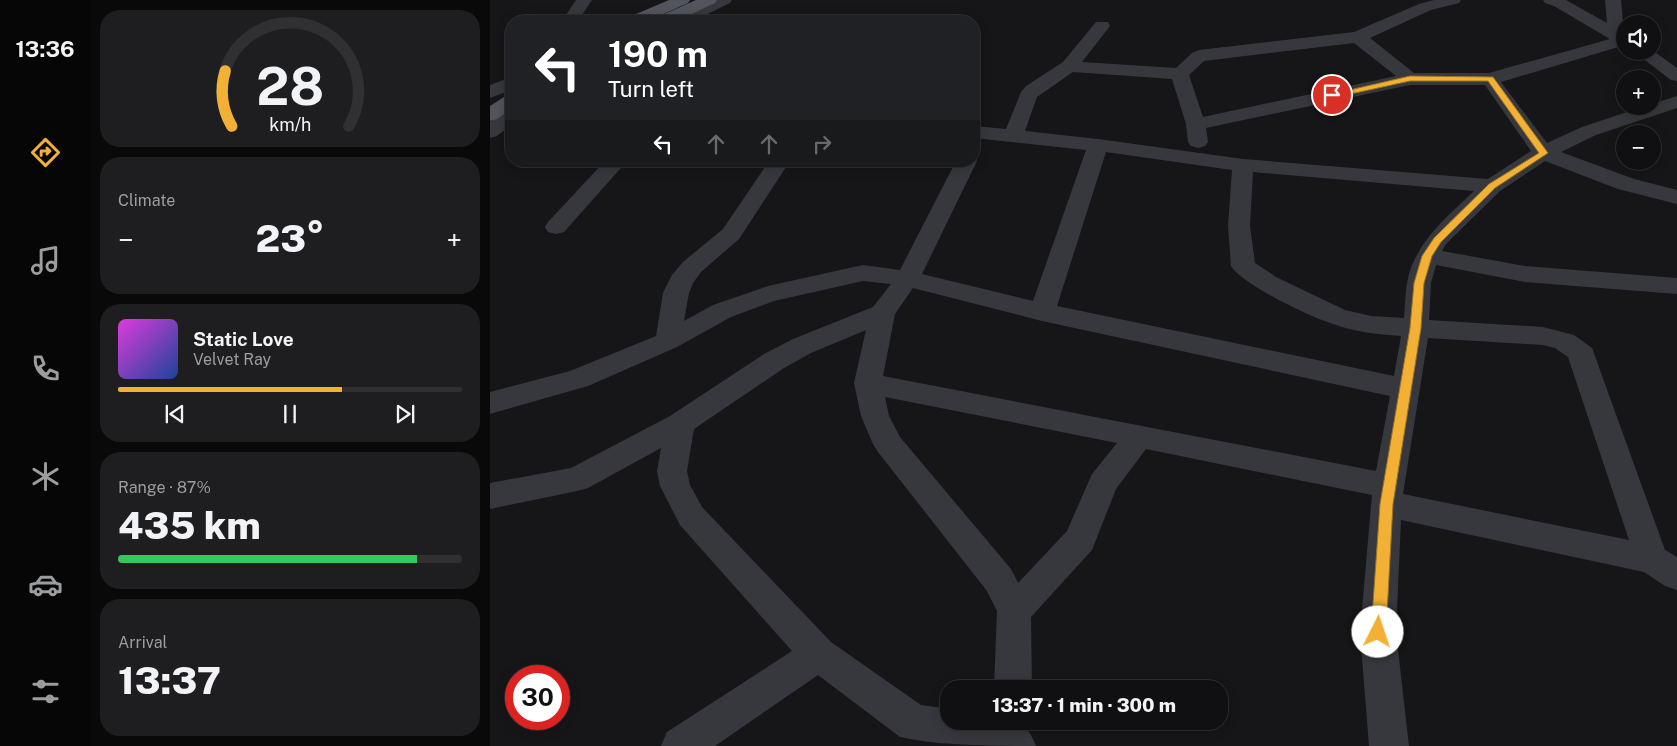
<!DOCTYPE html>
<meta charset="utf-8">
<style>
body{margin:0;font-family:"Public Sans",sans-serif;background:#1e1e20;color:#f1f3f6;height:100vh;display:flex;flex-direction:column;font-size:19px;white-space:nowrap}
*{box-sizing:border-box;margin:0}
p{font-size:16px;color:#9c9d9f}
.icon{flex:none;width:28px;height:28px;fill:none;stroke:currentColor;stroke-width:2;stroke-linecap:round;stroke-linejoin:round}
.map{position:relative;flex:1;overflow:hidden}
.details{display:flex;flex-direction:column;gap:10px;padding:10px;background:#09090a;width:400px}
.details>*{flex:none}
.top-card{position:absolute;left:15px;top:15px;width:475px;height:152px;border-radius:20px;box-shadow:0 2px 12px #0003,0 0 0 1px #303032;background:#202124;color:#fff;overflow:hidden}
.tools{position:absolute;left:1126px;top:15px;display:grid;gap:10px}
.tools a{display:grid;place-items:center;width:45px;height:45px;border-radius:50%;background:#101012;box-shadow:0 2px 12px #0003,0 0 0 1px #303032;font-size:25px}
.speed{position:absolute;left:15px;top:665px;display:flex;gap:10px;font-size:25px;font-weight:700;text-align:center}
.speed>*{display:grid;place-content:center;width:65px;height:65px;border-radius:50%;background:#101012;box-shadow:0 2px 12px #0003,0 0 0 1px #303032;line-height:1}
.speed .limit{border:8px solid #d22;background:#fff;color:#111}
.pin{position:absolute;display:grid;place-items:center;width:42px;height:42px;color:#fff;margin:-21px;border:2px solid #fff;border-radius:50%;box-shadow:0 1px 5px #0007}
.me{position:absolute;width:55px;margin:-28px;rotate:4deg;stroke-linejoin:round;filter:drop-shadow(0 0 4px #0008)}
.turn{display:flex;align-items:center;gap:18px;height:105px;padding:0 20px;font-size:22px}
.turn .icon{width:65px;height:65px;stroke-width:2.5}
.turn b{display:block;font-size:35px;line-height:42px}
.lanes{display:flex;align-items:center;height:48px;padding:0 20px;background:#0003;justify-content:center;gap:25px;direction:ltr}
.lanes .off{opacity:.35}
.big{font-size:38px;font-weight:800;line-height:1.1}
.details .card{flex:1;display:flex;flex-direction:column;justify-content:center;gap:8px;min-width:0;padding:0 18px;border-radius:20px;background:#1e1e20}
.details .dial{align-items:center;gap:0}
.dial svg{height:130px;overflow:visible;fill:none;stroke:#303032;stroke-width:7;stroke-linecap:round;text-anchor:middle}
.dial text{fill:#f1f3f6;stroke:none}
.song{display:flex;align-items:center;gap:15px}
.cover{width:60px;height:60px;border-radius:8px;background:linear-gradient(135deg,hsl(300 70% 55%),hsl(220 70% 35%))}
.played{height:5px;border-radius:2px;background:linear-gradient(90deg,#f2b134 65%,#303032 65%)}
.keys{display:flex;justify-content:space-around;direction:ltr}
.heat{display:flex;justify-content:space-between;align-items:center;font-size:28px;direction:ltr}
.charge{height:8px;border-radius:4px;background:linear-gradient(90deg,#34c759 87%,#303032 0)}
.trip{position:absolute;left:450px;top:680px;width:288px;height:50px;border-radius:20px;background:#101012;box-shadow:0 2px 12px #0003,0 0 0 1px #303032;font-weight:800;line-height:50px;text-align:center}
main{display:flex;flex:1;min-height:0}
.tabs{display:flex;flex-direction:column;width:90px;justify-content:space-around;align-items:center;background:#060607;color:#9c9d9f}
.tabs .icon{width:35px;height:35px}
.tabs .selected{color:#f2b134}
.tabs b{font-size:22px;color:#f1f3f6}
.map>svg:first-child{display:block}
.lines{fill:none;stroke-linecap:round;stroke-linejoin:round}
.street{fill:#37383d;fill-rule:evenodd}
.primary{fill:#53555c;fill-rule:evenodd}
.route{fill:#f2b134;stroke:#9d7322}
</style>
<main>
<nav class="tabs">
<b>13:36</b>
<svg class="icon selected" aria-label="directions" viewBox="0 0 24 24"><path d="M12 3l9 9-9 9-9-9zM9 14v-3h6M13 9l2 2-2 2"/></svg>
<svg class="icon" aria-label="music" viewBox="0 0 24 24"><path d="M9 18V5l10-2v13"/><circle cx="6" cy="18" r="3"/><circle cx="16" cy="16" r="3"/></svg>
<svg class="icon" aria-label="phone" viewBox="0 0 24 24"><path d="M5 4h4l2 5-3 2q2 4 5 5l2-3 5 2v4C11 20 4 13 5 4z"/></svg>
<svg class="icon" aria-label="climate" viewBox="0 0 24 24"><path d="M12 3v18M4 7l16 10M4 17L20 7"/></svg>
<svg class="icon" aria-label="car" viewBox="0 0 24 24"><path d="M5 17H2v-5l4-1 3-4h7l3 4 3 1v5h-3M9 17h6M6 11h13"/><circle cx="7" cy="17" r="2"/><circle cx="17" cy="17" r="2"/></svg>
<svg class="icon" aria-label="filters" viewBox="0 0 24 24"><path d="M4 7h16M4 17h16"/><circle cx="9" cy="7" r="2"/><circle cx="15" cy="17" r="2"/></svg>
</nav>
<section class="details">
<div class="card dial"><svg viewBox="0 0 100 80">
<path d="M14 69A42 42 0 1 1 86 69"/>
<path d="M14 69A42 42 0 0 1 10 35" stroke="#f2b134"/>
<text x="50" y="56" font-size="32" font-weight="700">28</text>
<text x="50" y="72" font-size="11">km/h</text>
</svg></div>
<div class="card"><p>Climate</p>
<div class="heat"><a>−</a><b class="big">23°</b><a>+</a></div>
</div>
<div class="card">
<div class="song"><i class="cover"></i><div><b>Static Love</b><p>Velvet Ray</p></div></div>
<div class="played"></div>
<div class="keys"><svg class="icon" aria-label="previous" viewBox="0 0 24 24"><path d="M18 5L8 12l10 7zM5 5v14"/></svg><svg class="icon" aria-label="pause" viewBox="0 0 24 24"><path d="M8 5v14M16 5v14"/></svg><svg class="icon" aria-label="next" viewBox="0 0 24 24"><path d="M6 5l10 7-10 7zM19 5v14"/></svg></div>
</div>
<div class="card"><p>Range · 87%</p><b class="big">435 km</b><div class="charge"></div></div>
<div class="card"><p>Arrival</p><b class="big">13:37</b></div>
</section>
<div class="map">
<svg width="1187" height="746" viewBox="0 0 1187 746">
<rect width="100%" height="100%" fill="#161618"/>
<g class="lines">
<!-- street -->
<g class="street">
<polygon points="86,0 102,0 88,21 72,21"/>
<polygon points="221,0 242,0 240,3 203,21 182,21 184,17"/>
<path d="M944 0H971L969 3 941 10 880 38 924 73H999L1120 39 1064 6 1055 3 1053 0H1076L1117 23 1115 0H1131L1135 45 1011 82 1057 143 1092 127 1155 106H1162V104L1187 96V108L1106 135 1071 152 1144 179 1187 190V204L1128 189 1055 161 1010 191 956 244 952 251 1035 266 1187 278V294L1035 282 946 265 941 283 939 320 1053 327 1084 335 1102 348 1175 550 1187 557V590L1175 586 1154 572 911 520 906 632 919 746H879L870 632 882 495 656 449 626 489 602 550 541 617 542 689H504L507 611 497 591 388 452 383 444 371 416 364 383 376 330 321 353 294 368 204 429 197 471 200 485 212 507 341 642 431 705 459 709V721H524C537 726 541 734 546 746 503 746 450 746 410 737L328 675 225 746H171L177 732 302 651 190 525 170 486 167 471 171 448 98 488 87 491 0 509V483L81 468 180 416 274 354 303 339 383 307 401 284 373 281 284 301 241 317 187 347 98 386 0 414V392L80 371 166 336 173 293 182 275 193 262 233 229 279 161H300L249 239 211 272 203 283 199 293 194 321 223 305 278 286 373 265 410 270 466 161H484V156L487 161 432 274 543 301 596 150 484 138V126L516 129 531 92 536 86 573 62 606 22H618L620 26 592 62 686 68 702 53 709 50 864 32 929 4ZM864 43 906 76 713 117 699 75 714 61ZM583 72 682 79 696 124 698 142 701 146 708 148 715 146 718 142 716 128 920 85H995L1041 151 998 179 753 159 608 139 535 131 547 97ZM616 152 742 170 738 226 741 266C752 284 818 316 840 323 863 332 887 334 911 336L904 376 567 306ZM763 172 984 191C956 218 924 243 917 283 915 295 915 307 914 318L881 316 855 310 786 277 765 263 760 226ZM423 288 552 321 900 396 886 471 393 376 405 314ZM938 338 1053 345 1065 348 1078 357 1139 540 913 494ZM395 397 627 443 602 474 577 531 528 583 521 569 410 437 399 416Z"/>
<polygon points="1162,50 1187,68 1187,81 1181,80 1143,51"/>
<polygon points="19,78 21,79 21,90 0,98 0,85"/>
<polygon points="21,110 21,125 7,136 0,138 0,122 14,112"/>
<polygon points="115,161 137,161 74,232 66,234 58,232 55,227 58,222"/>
</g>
<!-- primary -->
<g class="primary">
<polygon points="179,0 200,0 198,3 158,21 137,21 139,17"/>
<polygon points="206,0 227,0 225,3 187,21 168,20 170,16"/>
<polygon points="21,95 21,109 7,119 0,121 0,106 14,97"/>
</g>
</g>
<!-- route -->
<polygon class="route" points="920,76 1003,77 1058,153 1005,188 951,242 942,256 934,283 931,328 903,504 896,632 894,637 888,639 883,637 881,632 890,504 920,328 924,283 932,256 944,238 999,184 1049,153 998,81 920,81 842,98 838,95"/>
</svg>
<div class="tools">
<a><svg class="icon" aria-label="sound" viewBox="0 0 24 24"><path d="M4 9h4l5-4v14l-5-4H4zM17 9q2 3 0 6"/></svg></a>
<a>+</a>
<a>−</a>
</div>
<div class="speed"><div class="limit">30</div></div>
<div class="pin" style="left:842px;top:95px;background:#d93025"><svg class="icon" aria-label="arrive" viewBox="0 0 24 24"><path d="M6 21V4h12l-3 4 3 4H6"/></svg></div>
<svg class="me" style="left:888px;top:632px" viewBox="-20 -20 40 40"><circle r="19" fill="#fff"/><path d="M0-13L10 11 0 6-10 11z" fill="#f2b134"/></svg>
<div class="trip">13:37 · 1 min · 300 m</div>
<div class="top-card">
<div class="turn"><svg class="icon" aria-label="left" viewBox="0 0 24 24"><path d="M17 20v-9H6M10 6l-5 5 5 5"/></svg><div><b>190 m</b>Turn left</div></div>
<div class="lanes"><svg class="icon" aria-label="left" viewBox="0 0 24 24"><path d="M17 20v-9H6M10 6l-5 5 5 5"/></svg><svg class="icon off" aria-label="ahead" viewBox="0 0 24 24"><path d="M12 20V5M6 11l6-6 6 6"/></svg><svg class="icon off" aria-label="ahead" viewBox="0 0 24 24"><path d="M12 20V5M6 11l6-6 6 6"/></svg><svg class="icon off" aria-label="right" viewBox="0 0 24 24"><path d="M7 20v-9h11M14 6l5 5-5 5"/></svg></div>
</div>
</div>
</main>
